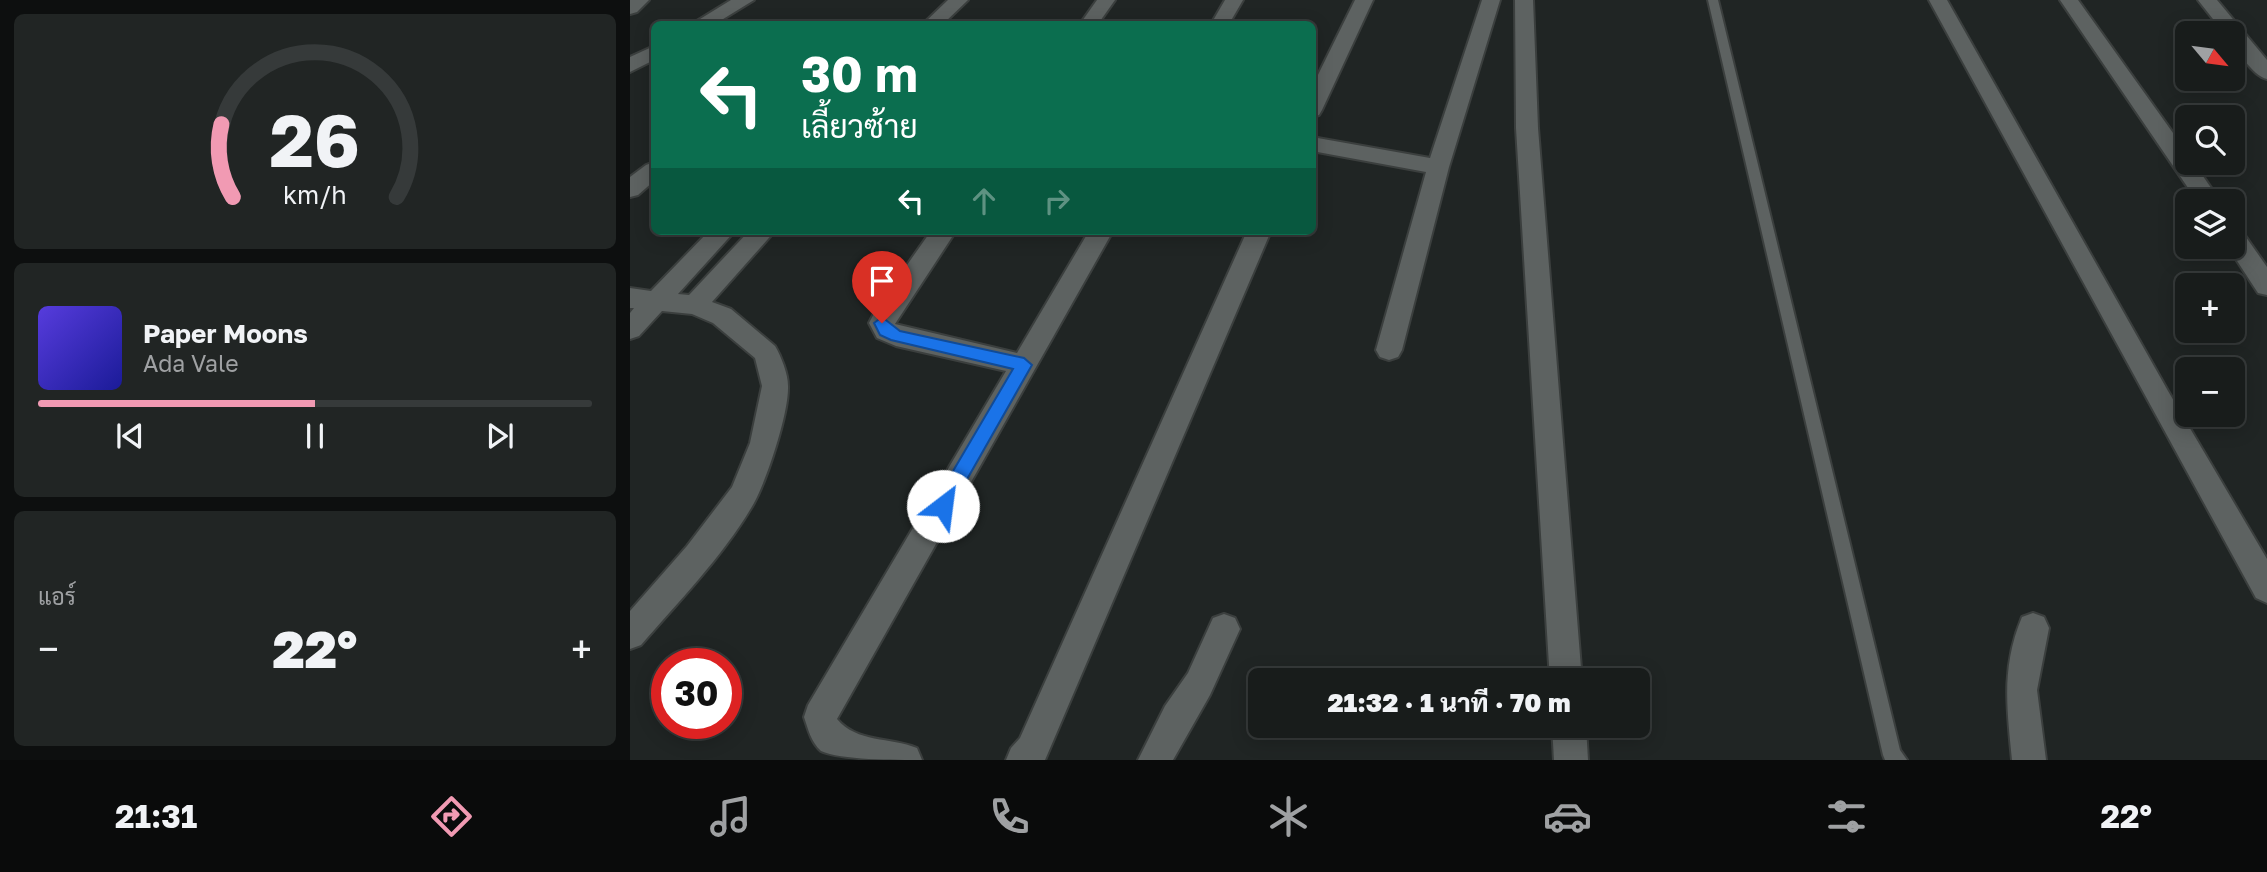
<!DOCTYPE html>
<html lang="th">
<meta charset="utf-8">
<style>
body{margin:0;font-family:"Golos Text",Sarabun,sans-serif;background:#212524;color:#f1f3f6;height:100vh;display:flex;flex-direction:column;font-size:26px;white-space:nowrap}
*{box-sizing:border-box;margin:0}
p{font-size:23px;color:#9fa1a3}
.icon{flex:none;width:38px;height:38px;fill:none;stroke:currentColor;stroke-width:2;stroke-linecap:round;stroke-linejoin:round}
.map{position:relative;flex:1;overflow:hidden}
.details{display:flex;flex-direction:column;gap:14px;padding:14px;background:#0d0f0f;width:630px}
.details>*{flex:none}
.banner{position:absolute;left:21px;top:21px;width:665px;height:214px;border-radius:10px;box-shadow:0 4px 18px #0003,0 0 0 2px #363a3a;background:#0b6e4f;color:#fff;overflow:hidden}
.needle{width:46px;rotate:119deg}
.controls{position:absolute;left:1545px;top:21px;display:grid;gap:14px}
.controls a{display:grid;place-items:center;width:70px;height:70px;border-radius:10px;background:#181c1b;box-shadow:0 4px 18px #0003,0 0 0 2px #363a3a;font-size:35px}
.speed{position:absolute;left:21px;top:648px;display:flex;gap:14px;font-size:35px;font-weight:700;text-align:center}
.speed>*{display:grid;place-content:center;width:91px;height:91px;border-radius:50%;background:#181c1b;box-shadow:0 4px 18px #0003,0 0 0 2px #363a3a;line-height:1}
.speed .limit{border:10px solid #d22;background:#fff;color:#111}
.pin{position:absolute;display:grid;place-items:center;width:60px;height:60px;color:#fff;margin:-72px -30px;border-radius:50% 50% 50% 0;rotate:-45deg;box-shadow:0 0 7px #0007}
.pin .icon{rotate:45deg}
.me{position:absolute;width:77px;margin:-38px;rotate:30deg;stroke-linejoin:round;filter:drop-shadow(0 0 5px #0008)}
.turn{display:flex;align-items:center;gap:24px;height:147px;padding:0 35px;font-size:32px}
.turn .icon{width:91px;height:91px;stroke-width:2.5}
.turn b{display:block;font-size:49px;line-height:60px}
.lanes{display:flex;align-items:center;height:66px;padding:0 35px;background:#0003;justify-content:center;gap:35px;direction:ltr}
.lanes .off{opacity:.35}
.big{font-size:52px;font-weight:800;line-height:1.1}
.details .card{flex:1;display:flex;flex-direction:column;justify-content:center;gap:10px;min-width:0;padding:0 24px;border-radius:10px;background:#212524}
.details .dial{align-items:center;gap:0}
.dial svg{height:182px;overflow:visible;fill:none;stroke:#363a3a;stroke-width:7;stroke-linecap:round;text-anchor:middle}
.dial text{fill:#f1f3f6;stroke:none}
.song{display:flex;align-items:center;gap:21px}
.cover{width:84px;height:84px;border-radius:10px;background:linear-gradient(135deg,hsl(250 70% 55%),hsl(240 70% 35%))}
.played{height:7px;border-radius:4px;background:linear-gradient(90deg,#f19ab3 50%,#363a3a 50%)}
.keys{display:flex;justify-content:space-around;direction:ltr}
.heat{display:flex;justify-content:space-between;align-items:center;font-size:38px;direction:ltr}
.trip{position:absolute;left:618px;top:668px;width:402px;height:70px;border-radius:10px;background:#181c1b;box-shadow:0 4px 18px #0003,0 0 0 2px #363a3a;font-weight:800;line-height:70px;text-align:center}
.dock{display:flex;height:112px;justify-content:space-around;align-items:center;background:#0a0b0b;color:#9fa1a3}
.dock .icon{width:49px;height:49px}
.dock .selected{color:#f19ab3}
.dock b{font-size:32px;color:#f1f3f6}
main{display:flex;flex:1;min-height:0}
.map>svg:first-child{display:block}
.lines{fill:none;stroke-linecap:round;stroke-linejoin:round}
.service-casing{stroke:#3b3f3e;stroke-width:4}
.minor-casing{stroke:#3b3f3e;stroke-width:4}
.service{fill:#5d6261;fill-rule:evenodd}
.minor{fill:#5d6261;fill-rule:evenodd}
.route{fill:#1a73e8;stroke:#114b97;stroke-width:2}
</style>
<main>
<section class="details">
<div class="card dial"><svg viewBox="0 0 100 80">
<path d="M14 69A42 42 0 1 1 86 69"/>
<path d="M14 69A42 42 0 0 1 9 37" stroke="#f19ab3"/>
<text x="50" y="56" font-size="32" font-weight="700">26</text>
<text x="50" y="72" font-size="11">km/h</text>
</svg></div>
<div class="card">
<div class="song"><i class="cover"></i><div><b>Paper Moons</b><p>Ada Vale</p></div></div>
<div class="played"></div>
<div class="keys"><svg class="icon" aria-label="previous" viewBox="0 0 24 24"><path d="M18 5L8 12l10 7zM5 5v14"/></svg><svg class="icon" aria-label="pause" viewBox="0 0 24 24"><path d="M8 5v14M16 5v14"/></svg><svg class="icon" aria-label="next" viewBox="0 0 24 24"><path d="M6 5l10 7-10 7zM19 5v14"/></svg></div>
</div>
<div class="card"><p>แอร์</p>
<div class="heat"><a>−</a><b class="big">22°</b><a>+</a></div>
</div>
</section>
<div class="map">
<svg width="1637" height="760" viewBox="0 0 1637 760">
<rect width="100%" height="100%" fill="#202524"/>
<g class="lines">
<defs>
<polygon id="service" points="1078,0 1088,0 1270,750 1277,760 1255,760 1253,755"/>
<g id="minor">
<polygon points="0,0 19,0 7,12 0,14"/>
<polygon points="101,0 124,0 85,24 62,24"/>
<polygon points="318,0 338,0 313,24 293,24"/>
<polygon points="467,0 485,0 468,24 450,24"/>
<polygon points="595,0 613,0 599,24 581,24"/>
<polygon points="725,0 743,0 692,110 689,115 682,117 682,87"/>
<polygon points="852,0 870,0 819,167 772,350 768,357 759,360 750,357 746,350 796,172 682,151 682,137 800,158"/>
<polygon points="885,0 903,0 908,128 952,681 920,681 886,128"/>
<polygon points="1299,0 1317,0 1538,391 1637,559 1637,603 1626,598"/>
<polygon points="1430,0 1448,0 1558,154 1558,163 1564,163 1590,201 1567,201"/>
<path d="M1568 0H1587L1637 60V79C1623 76 1603 48 1603 33H1594Z"/>
<polygon points="24,46 24,60 0,72 0,57"/>
<polygon points="24,162 24,181 8,195 0,197 0,177 16,165"/>
<polygon points="1603,227 1611,230 1637,267 1637,295 1628,293 1598,247 1603,247"/>
<path d="M79 231H105L48 294 59 295 119 231H145L82 302 101 309 145 346C151 356 158 374 158 386 159 413 137 479 124 503 95 554 49 601 11 645L0 649V611L57 546 102 487 120 443 132 386 125 358 83 323 62 314 32 311 9 336 0 339V313L4 308H0V288L21 291Z"/>
<path d="M301 231H326L265 324 387 353 459 231H483L207 719C227 743 260 737 287 748L292 760C266 760 210 760 191 751 181 742 178 729 174 717L178 705 376 371 266 346 247 338 239 323 248 306Z"/>
<polygon points="617,231 641,231 415,760 376,760 381,748 390,738"/>
<path d="M1403 613 1414 617 1419 628 1407 690 1416 760H1382C1377 709 1371 667 1392 617Z"/>
<polygon points="594,614 605,618 610,629 580,695 543,760 508,760 535,706 558,673 583,618"/>
<polygon points="922,726 956,726 958,760 924,760"/>
</g>
</defs>
<!-- service casing -->
<use href="#service" class="service-casing"/>
<!-- minor casing -->
<use href="#minor" class="minor-casing"/>
<!-- service -->
<use href="#service" class="service"/>
<!-- minor -->
<use href="#minor" class="minor"/>
</g>
<!-- route -->
<polygon class="route" points="252,317 270,331 394,358 402,365 319,511 313,514 306,511 304,506 306,500 383,369 261,340 250,335 244,323"/>
</svg>
<div class="controls">
<a><svg class="needle" viewBox="-14 -14 28 28"><path d="M0-13l5 13h-10z" fill="#e53935"/><path d="M0 13l5-13h-10z" fill="#9fa1a3"/></svg></a>
<a><svg class="icon" aria-label="search" viewBox="0 0 24 24"><circle cx="10" cy="10" r="6"/><path d="M15 15l6 6"/></svg></a>
<a><svg class="icon" aria-label="layers" viewBox="0 0 24 24"><path d="M12 4l9 5-9 5-9-5zM3 14l9 5 9-5"/></svg></a>
<a>+</a>
<a>−</a>
</div>
<div class="speed"><div class="limit">30</div></div>
<div class="pin" style="left:252px;top:323px;background:#d93025"><svg class="icon" aria-label="arrive" viewBox="0 0 24 24"><path d="M6 21V4h12l-3 4 3 4H6"/></svg></div>
<svg class="me" style="left:313px;top:506px" viewBox="-20 -20 40 40"><circle r="19" fill="#fff"/><path d="M0-13L10 11 0 6-10 11z" fill="#1a73e8"/></svg>
<div class="trip">21:32 · 1 นาที · 70 m</div>
<div class="banner">
<div class="turn"><svg class="icon" aria-label="left" viewBox="0 0 24 24"><path d="M17 20v-9H6M10 6l-5 5 5 5"/></svg><div><b>30 m</b>เลี้ยวซ้าย</div></div>
<div class="lanes"><svg class="icon" aria-label="left" viewBox="0 0 24 24"><path d="M17 20v-9H6M10 6l-5 5 5 5"/></svg><svg class="icon off" aria-label="ahead" viewBox="0 0 24 24"><path d="M12 20V5M6 11l6-6 6 6"/></svg><svg class="icon off" aria-label="right" viewBox="0 0 24 24"><path d="M7 20v-9h11M14 6l5 5-5 5"/></svg></div>
</div>
</div>
</main>
<nav class="dock">
<b>21:31</b>
<svg class="icon selected" aria-label="directions" viewBox="0 0 24 24"><path d="M12 3l9 9-9 9-9-9zM9 14v-3h6M13 9l2 2-2 2"/></svg>
<svg class="icon" aria-label="music" viewBox="0 0 24 24"><path d="M9 18V5l10-2v13"/><circle cx="6" cy="18" r="3"/><circle cx="16" cy="16" r="3"/></svg>
<svg class="icon" aria-label="phone" viewBox="0 0 24 24"><path d="M5 4h4l2 5-3 2q2 4 5 5l2-3 5 2v4C11 20 4 13 5 4z"/></svg>
<svg class="icon" aria-label="climate" viewBox="0 0 24 24"><path d="M12 3v18M4 7l16 10M4 17L20 7"/></svg>
<svg class="icon" aria-label="car" viewBox="0 0 24 24"><path d="M5 17H2v-5l4-1 3-4h7l3 4 3 1v5h-3M9 17h6M6 11h13"/><circle cx="7" cy="17" r="2"/><circle cx="17" cy="17" r="2"/></svg>
<svg class="icon" aria-label="filters" viewBox="0 0 24 24"><path d="M4 7h16M4 17h16"/><circle cx="9" cy="7" r="2"/><circle cx="15" cy="17" r="2"/></svg>
<b>22°</b>
</nav>
